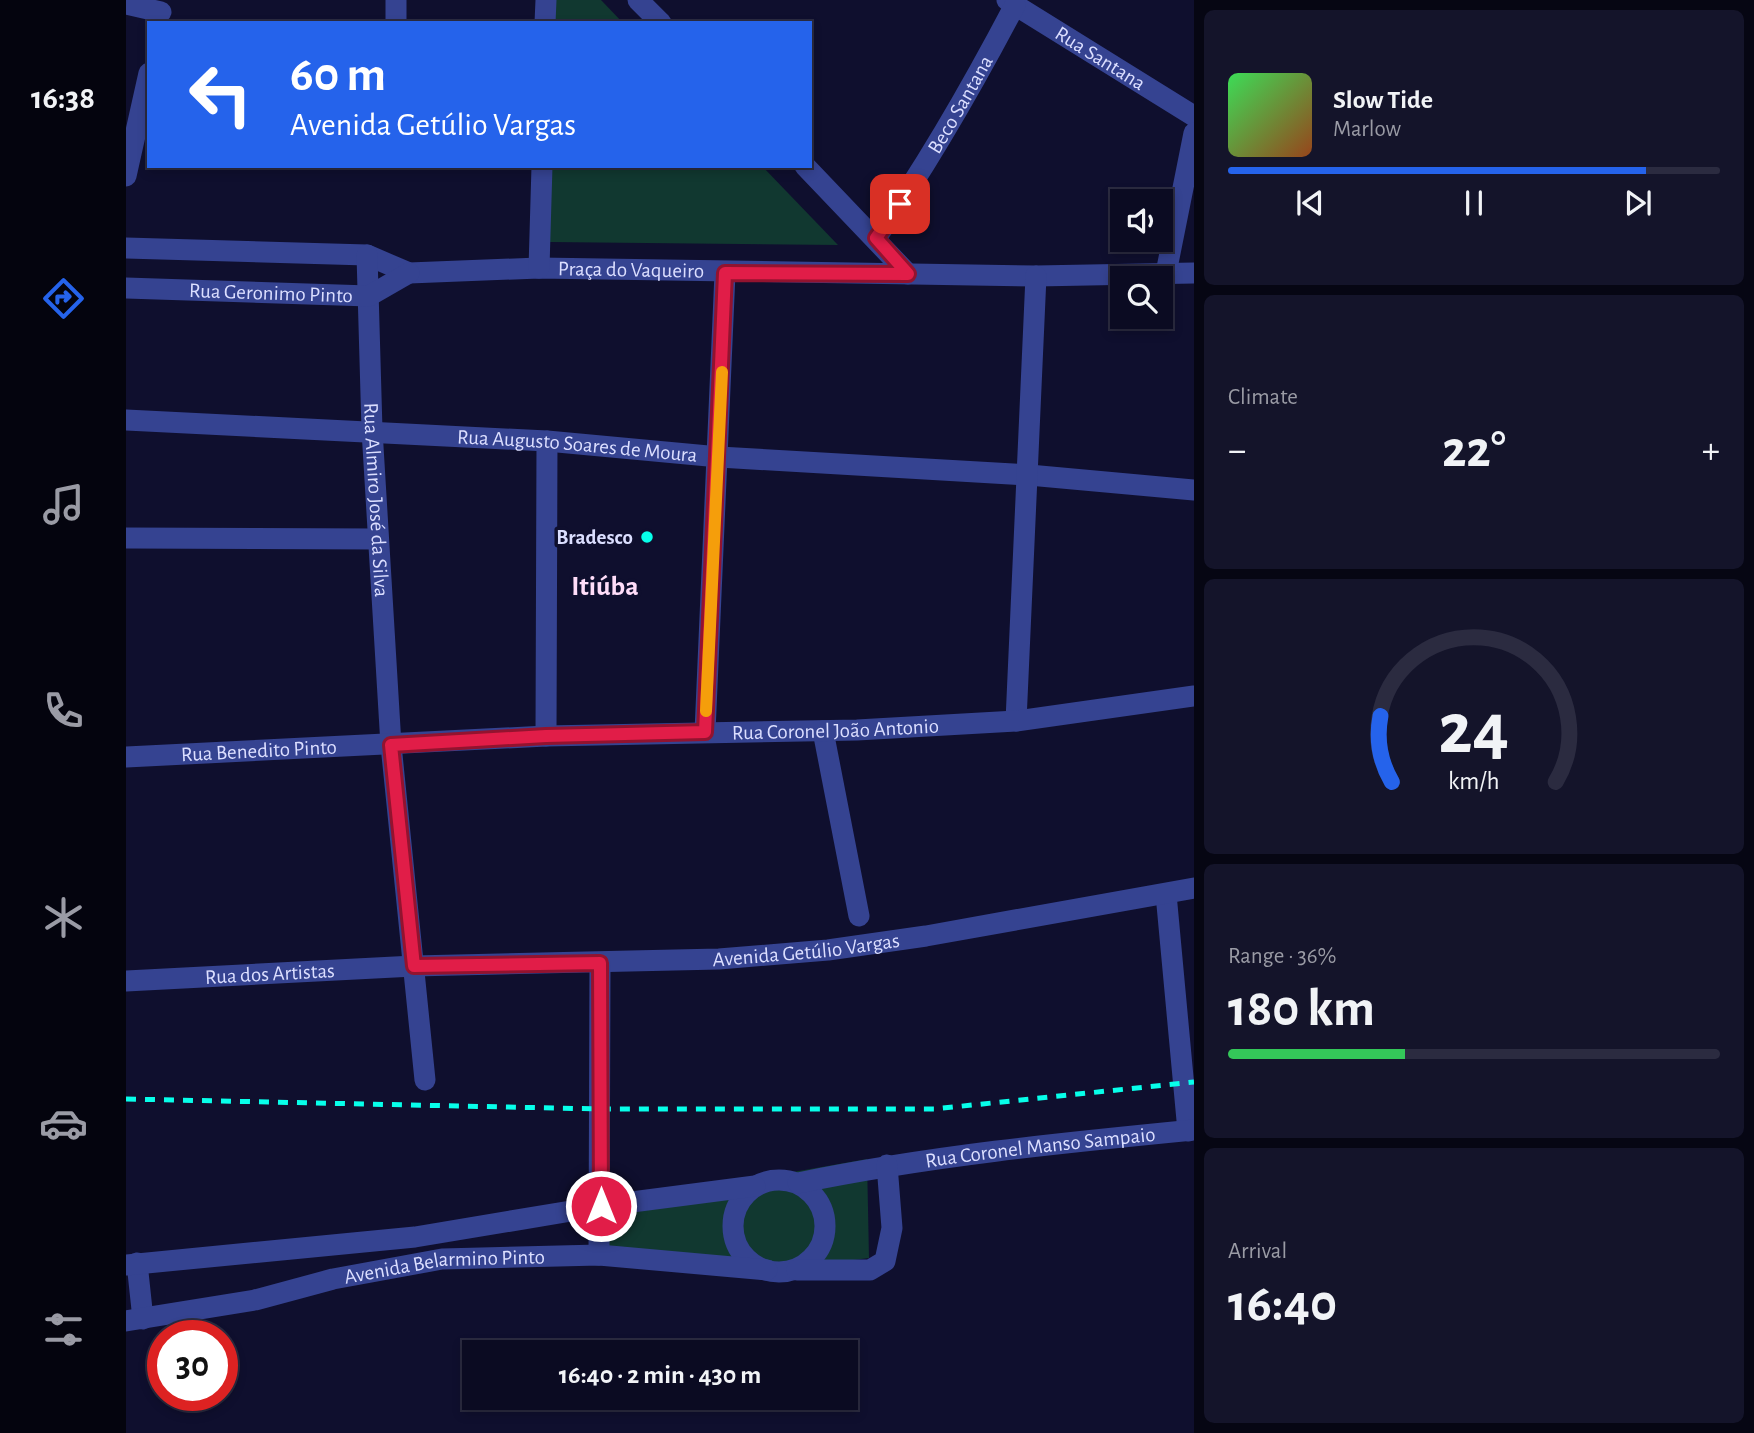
<!DOCTYPE html>
<meta charset="utf-8">
<style>
body{margin:0;font-family:"Alegreya Sans",sans-serif;background:#14142a;color:#f1f3f6;height:100vh;display:flex;flex-direction:column;font-size:26px;white-space:nowrap}
*{box-sizing:border-box;margin:0}
p{font-size:23px;color:#9a9ba5}
.icon{flex:none;width:38px;height:38px;fill:none;stroke:currentColor;stroke-width:2;stroke-linecap:round;stroke-linejoin:round}
.map{position:relative;flex:1;overflow:hidden}
.sheet{display:flex;flex-direction:column;gap:10px;padding:10px;background:#060613;width:560px}
.sheet>*{flex:none}
.top-card{position:absolute;left:21px;top:21px;width:665px;height:147px;border-radius:0px;box-shadow:0 4px 10px #0003,0 0 0 2px #2b2b40;background:#2563eb;color:#fff;overflow:hidden}
.tools{position:absolute;left:984px;top:189px;display:grid;gap:14px}
.tools a{display:grid;place-items:center;width:63px;height:63px;border-radius:0px;background:#0b0b22;box-shadow:0 4px 10px #0003,0 0 0 2px #2b2b40;font-size:35px}
.speed{position:absolute;left:21px;top:1320px;display:flex;gap:14px;font-size:35px;font-weight:700;text-align:center}
.speed>*{display:grid;place-content:center;width:91px;height:91px;border-radius:50%;background:#0b0b22;box-shadow:0 4px 10px #0003,0 0 0 2px #2b2b40;line-height:1}
.speed .limit{border:10px solid #d22;background:#fff;color:#111}
.pin{position:absolute;display:grid;place-items:center;width:60px;height:60px;color:#fff;margin:-30px;border-radius:14px;box-shadow:0 4px 10px #0006}
.me{position:absolute;width:77px;margin:-38px;rotate:0deg;stroke-linejoin:round;filter:drop-shadow(0 0 5px #0008)}
.turn{display:flex;align-items:center;gap:24px;height:147px;padding:0 28px;font-size:32px}
.turn .icon{width:91px;height:91px;stroke-width:2.5}
.turn b{display:block;font-size:49px;line-height:60px}
.big{font-size:52px;font-weight:700;line-height:1.1}
.sheet .widget{flex:1;display:flex;flex-direction:column;justify-content:center;gap:10px;min-width:0;padding:0 24px;border-radius:10px;background:#14142a}
.sheet .dial{align-items:center;gap:0}
.dial svg{height:182px;overflow:visible;fill:none;stroke:#2b2b40;stroke-width:7;stroke-linecap:round;text-anchor:middle}
.dial text{fill:#f1f3f6;stroke:none}
.song{display:flex;align-items:center;gap:21px}
.cover{width:84px;height:84px;border-radius:10px;background:linear-gradient(135deg,hsl(130 70% 55%),hsl(20 70% 35%))}
.played{height:7px;border-radius:4px;background:linear-gradient(90deg,#2563eb 85%,#2b2b40 85%)}
.keys{display:flex;justify-content:space-around;direction:ltr}
.heat{display:flex;justify-content:space-between;align-items:center;font-size:38px;direction:ltr}
.charge{height:10px;border-radius:5px;background:linear-gradient(90deg,#34c759 36%,#2b2b40 0)}
.trip{position:absolute;left:336px;top:1340px;width:396px;height:70px;border-radius:0px;background:#0b0b22;box-shadow:0 4px 10px #0003,0 0 0 2px #2b2b40;font-weight:700;line-height:70px;text-align:center}
main{display:flex;flex:1;min-height:0}
.tabs{display:flex;flex-direction:column;width:126px;justify-content:space-around;align-items:center;background:#04040e;color:#9a9ba5}
.tabs .icon{width:49px;height:49px}
.tabs .current{color:#2563eb}
.tabs b{font-size:32px;color:#f1f3f6}
.map>svg:first-child{display:block}
.green{fill:#113830}
.lines{fill:none;stroke-linecap:round;stroke-linejoin:round}
.minor{stroke:#354391;stroke-width:21}
.rail{stroke:#07ffea;stroke-width:5;stroke-dasharray:10 9;stroke-linecap:butt}
.route-casing{stroke:#92132f;stroke-width:18}
.route{stroke:#e11d48;stroke-width:12}
.slow{stroke:#f59e0b;stroke-width:12}
.poi-dot{fill:#07ffea;stroke:#0f0f2e;stroke-width:2.5}
.labels{text-anchor:middle;stroke-width:7;stroke-linejoin:round;paint-order:stroke}
.street-label{font-size:21px;fill:#dbdeff;stroke:#0f0f2e}
.poi-label{font-size:21px;font-weight:bold;fill:#dbdeff;stroke:#0f0f2e;text-anchor:end}
.district-label{font-size:28px;font-weight:bold;fill:#ffddf9;stroke:#0f0f2e}
</style>
<main>
<nav class="tabs">
<b>16:38</b>
<svg class="icon current" aria-label="directions" viewBox="0 0 24 24"><path d="M12 3l9 9-9 9-9-9zM9 14v-3h6M13 9l2 2-2 2"/></svg>
<svg class="icon" aria-label="music" viewBox="0 0 24 24"><path d="M9 18V5l10-2v13"/><circle cx="6" cy="18" r="3"/><circle cx="16" cy="16" r="3"/></svg>
<svg class="icon" aria-label="phone" viewBox="0 0 24 24"><path d="M5 4h4l2 5-3 2q2 4 5 5l2-3 5 2v4C11 20 4 13 5 4z"/></svg>
<svg class="icon" aria-label="climate" viewBox="0 0 24 24"><path d="M12 3v18M4 7l16 10M4 17L20 7"/></svg>
<svg class="icon" aria-label="car" viewBox="0 0 24 24"><path d="M5 17H2v-5l4-1 3-4h7l3 4 3 1v5h-3M9 17h6M6 11h13"/><circle cx="7" cy="17" r="2"/><circle cx="17" cy="17" r="2"/></svg>
<svg class="icon" aria-label="filters" viewBox="0 0 24 24"><path d="M4 7h16M4 17h16"/><circle cx="9" cy="7" r="2"/><circle cx="15" cy="17" r="2"/></svg>
</nav>
<div class="map">
<svg width="1068" height="1433" viewBox="0 0 1068 1433">
<rect width="100%" height="100%" fill="#0f0f2e"/>
<!-- green -->
<g class="green">
<polygon points="423,0 475,0 497,23 423,23"/>
<polygon points="423,166 636,166 712,245 424,242"/>
<polygon points="741,1159 743,1258 659,1269 473,1255 475,1206"/>
</g>
<g class="lines">
<!-- minor -->
<g class="minor">
<polyline points="512,0 535,23"/>
<path id="s1" d="M881 0 1068 116"/>
<polyline points="0,4 35,12"/>
<polyline points="270,23 270,0"/>
<polyline points="419,23 420,0"/>
<polyline points="679,166 782,274"/>
<polyline points="0,176 23,73"/>
<path id="s2" d="M750 238C802 164 847 85 889 5"/>
<path id="s3" d="M0 248 241 255 283 273 413 268 910 276 1068 273"/>
<path id="s4" d="M241 255 246 430 265 745 299 1080"/>
<polyline points="413,268 416,166"/>
<polyline points="1040,273 1068,133"/>
<path id="s5" d="M0 288 243 296 283 273"/>
<path id="s6" d="M0 420 421 441 593 457 903 475 1068 490"/>
<polyline points="0,538 252,539"/>
<polyline points="890,721 910,276"/>
<polyline points="697,731 733,916"/>
<polyline points="579,732 599,273"/>
<polyline points="420,736 421,441"/>
<path id="s7" d="M0 757 420 736 731 730 890 721 1068 696"/>
<polyline points="1040,894 1062,1131"/>
<path id="s8" d="M0 981 288 966 593 959 702 950 800 936 1068 888"/>
<circle cx="653" cy="1226" r="46"/>
<path id="s9" d="M672 1183C803 1156 935 1143 1068 1130"/>
<polyline points="473,1255 474,963"/>
<polyline points="11,1263 17,1319"/>
<polyline points="0,1265 289,1237 475,1206 629,1186"/>
<polyline points="671,1270 744,1270 759,1261 766,1228 761,1165"/>
<path id="s10" d="M0 1321 129 1300 207 1279 316 1259 473 1255 641 1270"/>
</g>
<!-- rail -->
<polyline class="rail" points="0,1099 475,1109 808,1109 1068,1082"/>
</g>
<g class="lines">
<defs>
<polyline id="route" points="475,1206 474,963 288,966 265,745 420,736 579,732 599,273 782,274 750,238 774,204"/>
</defs>
<!-- route casing -->
<use href="#route" class="route-casing"/>
<!-- route -->
<use href="#route" class="route"/>
<!-- slow -->
<polyline class="slow" points="580,711 596,372"/>
</g>
<!-- markers -->
<circle class="poi-dot" cx="521" cy="537" r="7"/>
<g class="labels">
<!-- street labels -->
<g class="street-label">
<text dy="7" stroke="none"><textPath href="#s1" startOffset="110">Rua Santana</textPath></text>
<text dy="7" stroke="none"><textPath href="#s2" startOffset="158">Beco Santana</textPath></text>
<text dy="7" stroke="none"><textPath href="#s3" startOffset="509">Praça do Vaqueiro</textPath></text>
<text dy="7" stroke="none"><textPath href="#s5" startOffset="145">Rua Geronimo Pinto</textPath></text>
<text dy="7" stroke="none"><textPath href="#s6" startOffset="452">Rua Augusto Soares de Moura</textPath></text>
<text dy="7" stroke="none"><textPath href="#s4" startOffset="245">Rua Almiro José da Silva</textPath></text>
<text dy="7" stroke="none"><textPath href="#s7" startOffset="710">Rua Coronel João Antonio</textPath></text>
<text dy="7" stroke="none"><textPath href="#s7" startOffset="133">Rua Benedito Pinto</textPath></text>
<text dy="7" stroke="none"><textPath href="#s8" startOffset="681">Avenida Getúlio Vargas</textPath></text>
<text dy="7" stroke="none"><textPath href="#s8" startOffset="144">Rua dos Artistas</textPath></text>
<text dy="7" stroke="none"><textPath href="#s9" startOffset="245">Rua Coronel Manso Sampaio</textPath></text>
<text dy="7" stroke="none"><textPath href="#s10" startOffset="324">Avenida Belarmino Pinto</textPath></text>
</g>
<!-- poi labels -->
<g class="poi-label">
<text x="507" y="544">Bradesco</text>
</g>
<!-- district labels -->
<g class="district-label">
<text x="479" y="595">Itiúba</text>
</g>
</g>
</svg>
<div class="tools">
<a><svg class="icon" aria-label="sound" viewBox="0 0 24 24"><path d="M4 9h4l5-4v14l-5-4H4zM17 9q2 3 0 6"/></svg></a>
<a><svg class="icon" aria-label="search" viewBox="0 0 24 24"><circle cx="10" cy="10" r="6"/><path d="M15 15l6 6"/></svg></a>
</div>
<div class="speed"><div class="limit">30</div></div>
<div class="pin" style="left:774px;top:204px;background:#d93025"><svg class="icon" aria-label="arrive" viewBox="0 0 24 24"><path d="M6 21V4h12l-3 4 3 4H6"/></svg></div>
<svg class="me" style="left:475px;top:1206px" viewBox="-20 -20 40 40"><circle r="17" fill="#e11d48" stroke="#fff" stroke-width="3"/><path d="M0-11L8 9 0 5-8 9z" fill="#fff"/></svg>
<div class="trip">16:40 · 2 min · 430 m</div>
<div class="top-card">
<div class="turn"><svg class="icon" aria-label="left" viewBox="0 0 24 24"><path d="M17 20v-9H6M10 6l-5 5 5 5"/></svg><div><b>60 m</b>Avenida Getúlio Vargas</div></div>
</div>
</div>
<section class="sheet">
<div class="widget">
<div class="song"><i class="cover"></i><div><b>Slow Tide</b><p>Marlow</p></div></div>
<div class="played"></div>
<div class="keys"><svg class="icon" aria-label="previous" viewBox="0 0 24 24"><path d="M18 5L8 12l10 7zM5 5v14"/></svg><svg class="icon" aria-label="pause" viewBox="0 0 24 24"><path d="M8 5v14M16 5v14"/></svg><svg class="icon" aria-label="next" viewBox="0 0 24 24"><path d="M6 5l10 7-10 7zM19 5v14"/></svg></div>
</div>
<div class="widget"><p>Climate</p>
<div class="heat"><a>−</a><b class="big">22°</b><a>+</a></div>
</div>
<div class="widget dial"><svg viewBox="0 0 100 80">
<path d="M14 69A42 42 0 1 1 86 69"/>
<path d="M14 69A42 42 0 0 1 9 40" stroke="#2563eb"/>
<text x="50" y="56" font-size="32" font-weight="700">24</text>
<text x="50" y="72" font-size="11">km/h</text>
</svg></div>
<div class="widget"><p>Range · 36%</p><b class="big">180 km</b><div class="charge"></div></div>
<div class="widget"><p>Arrival</p><b class="big">16:40</b></div>
</section>
</main>
